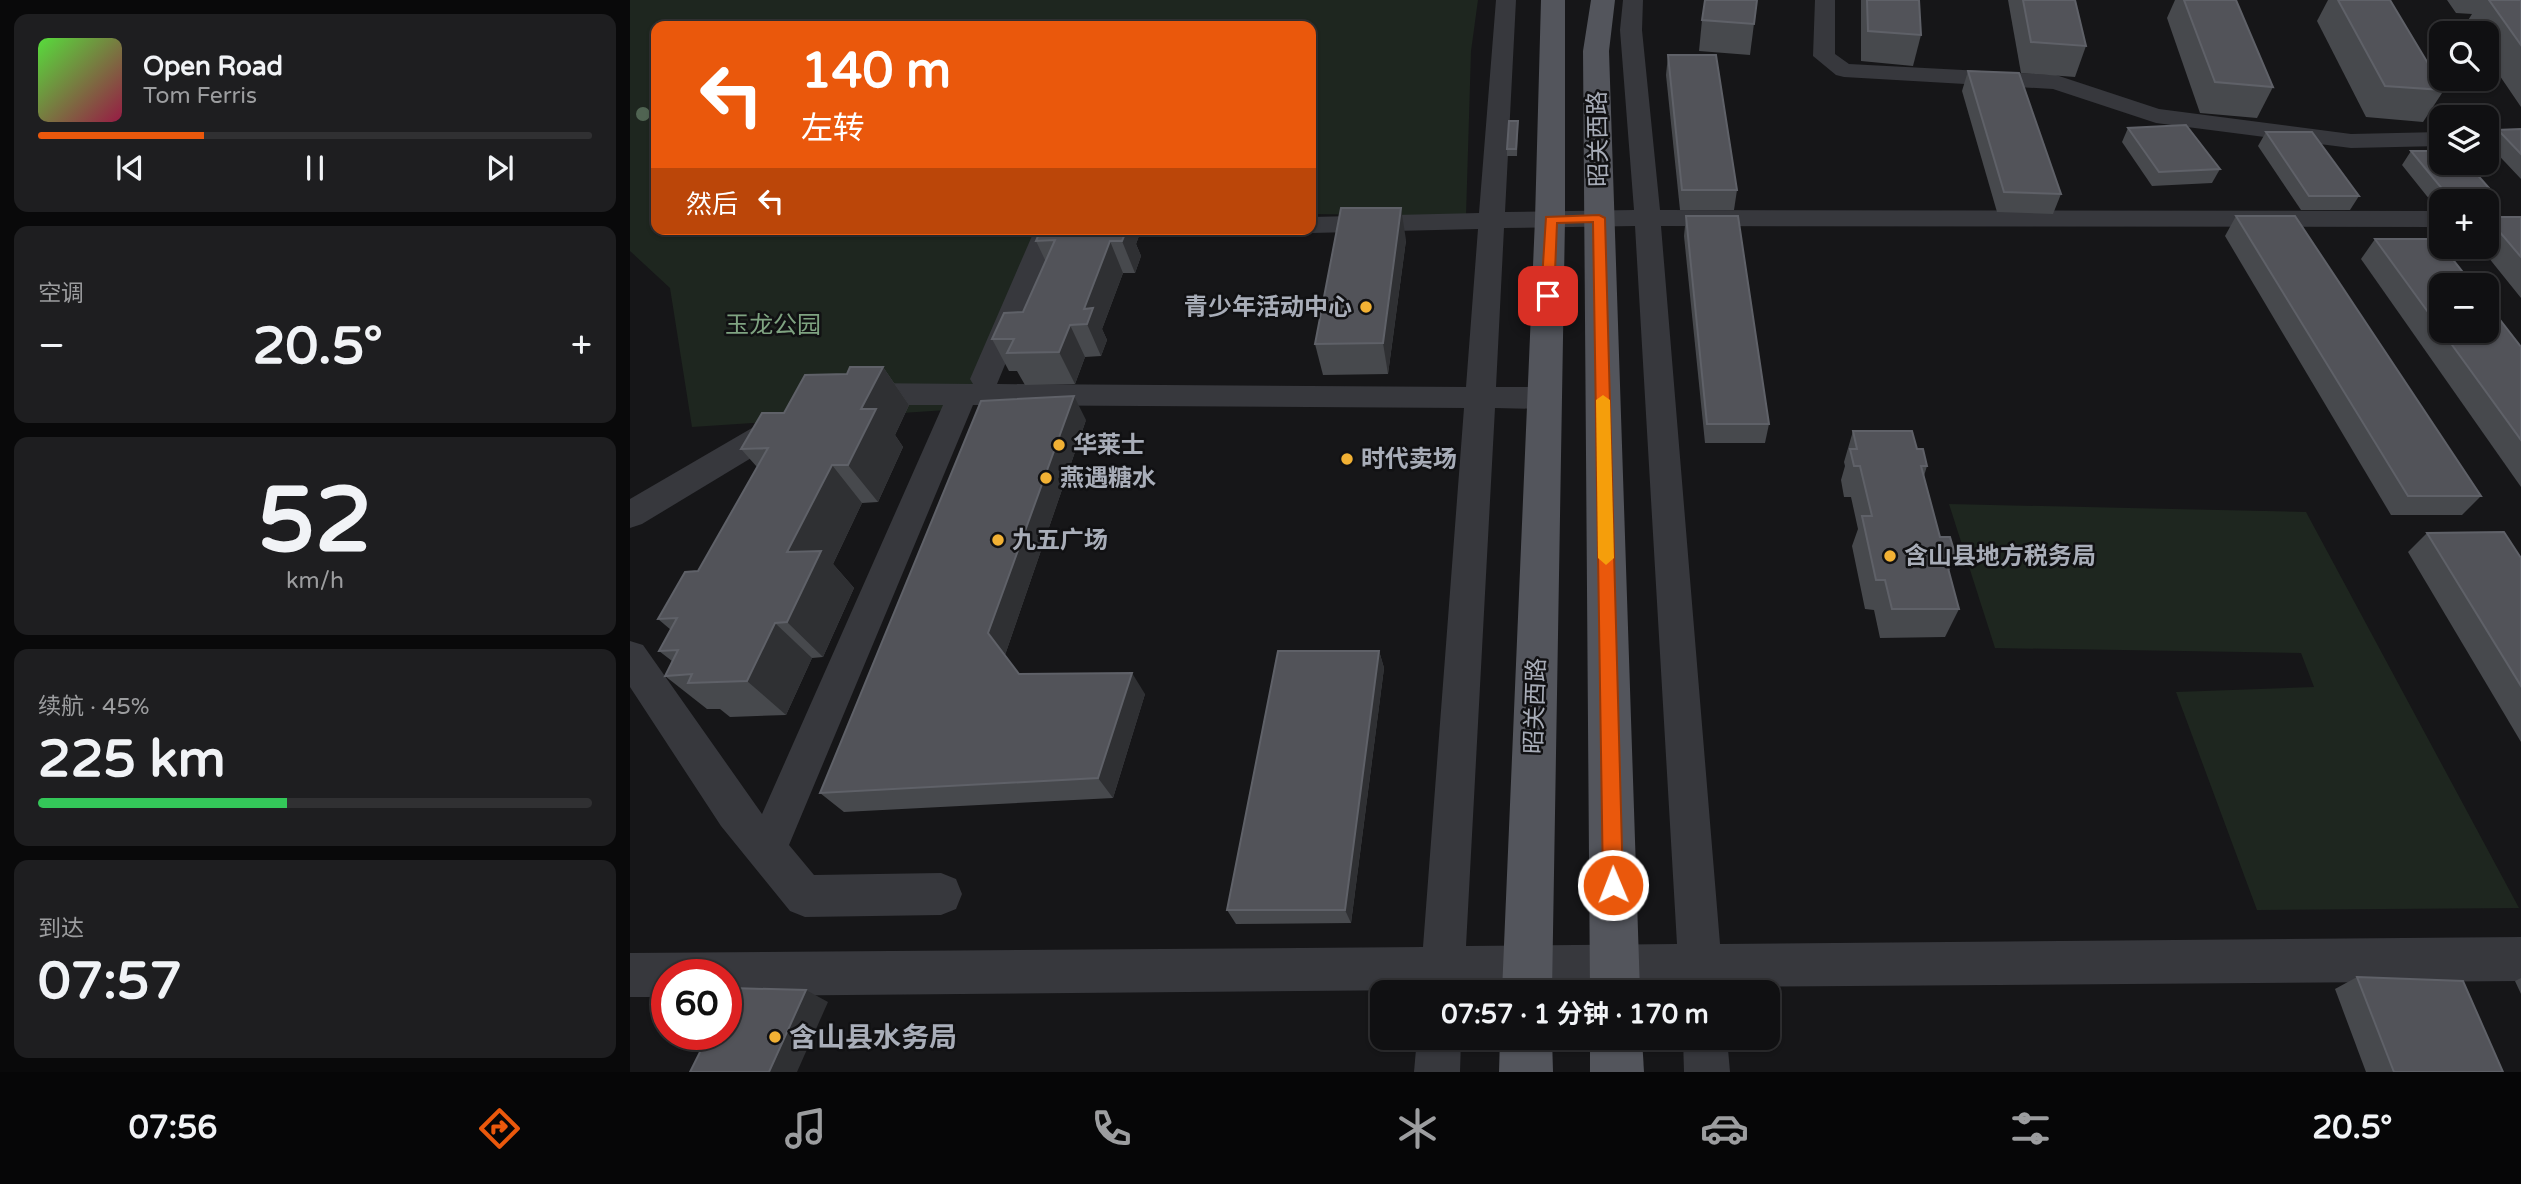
<!DOCTYPE html>
<html lang="zh">
<meta charset="utf-8">
<style>
body{margin:0;font-family:"Varela Round","Noto Sans SC",sans-serif;background:#1e1e20;color:#f1f3f6;height:100vh;display:flex;flex-direction:column;font-size:26px;white-space:nowrap}
*{box-sizing:border-box;margin:0}
p{font-size:23px;color:#9c9d9f}
.icon{flex:none;width:38px;height:38px;fill:none;stroke:currentColor;stroke-width:2;stroke-linecap:round;stroke-linejoin:round}
.map{position:relative;flex:1;overflow:hidden}
.details{display:flex;flex-direction:column;gap:14px;padding:14px;background:#09090a;width:630px}
.details>*{flex:none}
.banner{position:absolute;left:21px;top:21px;width:665px;height:214px;border-radius:14px;box-shadow:0 2px 5px #0004,0 0 0 2px #303032;background:#ea580c;color:#fff;overflow:hidden}
.tools{position:absolute;left:1799px;top:21px;display:grid;gap:14px}
.tools a{display:grid;place-items:center;width:70px;height:70px;border-radius:14px;background:#101012;box-shadow:0 2px 5px #0004,0 0 0 2px #303032;font-size:35px}
.speed{position:absolute;left:21px;top:959px;display:flex;gap:14px;font-size:35px;font-weight:700;text-align:center}
.speed>*{display:grid;place-content:center;width:91px;height:91px;border-radius:50%;background:#101012;box-shadow:0 2px 5px #0004,0 0 0 2px #303032;line-height:1}
.speed .limit{border:10px solid #d22;background:#fff;color:#111}
.pin{position:absolute;display:grid;place-items:center;width:60px;height:60px;color:#fff;margin:-30px;border-radius:14px;box-shadow:0 4px 10px #0006}
.me{position:absolute;width:77px;margin:-38px;rotate:359deg;stroke-linejoin:round;filter:drop-shadow(0 0 5px #0008)}
.turn{display:flex;align-items:center;gap:24px;height:147px;padding:0 35px;font-size:32px}
.turn .icon{width:91px;height:91px;stroke-width:2.5}
.turn b{display:block;font-size:49px;line-height:60px}
.then{display:flex;align-items:center;height:66px;padding:0 35px;background:#0003;gap:14px;font-size:26px}
.big{font-size:52px;font-weight:700;line-height:1.1}
.details .tile{flex:1;display:flex;flex-direction:column;justify-content:center;gap:10px;min-width:0;padding:0 24px;border-radius:14px;background:#1e1e20}
.details .dial{align-items:center;gap:0}
.dial b{font-size:91px;line-height:1}
.song{display:flex;align-items:center;gap:21px}
.cover{width:84px;height:84px;border-radius:10px;background:linear-gradient(135deg,hsl(110 70% 55%),hsl(340 70% 35%))}
.played{height:7px;border-radius:4px;background:linear-gradient(90deg,#ea580c 30%,#303032 30%)}
.keys{display:flex;justify-content:space-around;direction:ltr}
.heat{display:flex;justify-content:space-between;align-items:center;font-size:38px;direction:ltr}
.charge{height:10px;border-radius:5px;background:linear-gradient(90deg,#34c759 45%,#303032 0)}
.trip{position:absolute;left:740px;top:980px;width:410px;height:70px;border-radius:14px;background:#101012;box-shadow:0 2px 5px #0004,0 0 0 2px #303032;font-weight:700;line-height:70px;text-align:center}
.tabs{display:flex;height:112px;justify-content:space-around;align-items:center;background:#060607;color:#9c9d9f}
.tabs .icon{width:49px;height:49px}
.tabs .selected{color:#ea580c}
.tabs b{font-size:32px;color:#f1f3f6}
main{display:flex;flex:1;min-height:0}
.map>svg:first-child{display:block}
.green{fill:#1e261f}
.lines{fill:none;stroke-linecap:round;stroke-linejoin:round}
.street{fill:#37383d;fill-rule:evenodd}
.primary{fill:#53555c;fill-rule:evenodd}
.tree{fill:#506452}
.wall{fill:#47494d}
.shaded-wall{fill:#2f3033}
.building{fill:#525359;stroke:#5f6168;stroke-width:2}
.route{fill:#ea580c;stroke:#983908;stroke-width:2}
.slow{fill:#f59e0b}
.poi-dot{fill:#f2b134;stroke:#111113;stroke-width:2.5}
.labels{text-anchor:middle;stroke-width:5;stroke-linejoin:round;paint-order:stroke}
.street-label{font-size:24px;fill:#a8adb8;stroke:#111113}
.poi-label{font-size:24px;font-weight:bold;fill:#a8adb8;stroke:#111113;text-anchor:start}
.park-label{font-size:24px;fill:#7fa381;stroke:#111113}
.near-poi-label{font-size:28px;font-weight:bold;fill:#a8adb8;stroke:#111113;text-anchor:start}
</style>
<main>
<section class="details">
<div class="tile">
<div class="song"><i class="cover"></i><div><b>Open Road</b><p>Tom Ferris</p></div></div>
<div class="played"></div>
<div class="keys"><svg class="icon" aria-label="previous" viewBox="0 0 24 24"><path d="M18 5L8 12l10 7zM5 5v14"/></svg><svg class="icon" aria-label="pause" viewBox="0 0 24 24"><path d="M8 5v14M16 5v14"/></svg><svg class="icon" aria-label="next" viewBox="0 0 24 24"><path d="M6 5l10 7-10 7zM19 5v14"/></svg></div>
</div>
<div class="tile"><p>空调</p>
<div class="heat"><a>−</a><b class="big">20.5°</b><a>+</a></div>
</div>
<div class="tile dial"><b>52</b><p>km/h</p></div>
<div class="tile"><p>续航 · 45%</p><b class="big">225 km</b><div class="charge"></div></div>
<div class="tile"><p>到达</p><b class="big">07:57</b></div>
</section>
<div class="map">
<svg width="1891" height="1072" viewBox="0 0 1891 1072">
<rect width="100%" height="100%" fill="#161618"/>
<!-- green -->
<g class="green">
<polygon points="0,0 848,0 841,51 836,216 681,214 681,26 26,26 26,229 415,229 332,409 62,427 40,288 0,251"/>
<polygon points="1319,504 1676,512 1889,908 1627,910 1546,692 1684,687 1671,653 1365,648"/>
</g>
<g class="lines">
<!-- street -->
<g class="street">
<path d="M866 0H886L875 212 1004 210 990 30 993 0H1013L1012 30 1030 210 1811 211V227L1031 226 1090 944 1891 937V981L1094 987V992H1050V988L834 990 833 992H791L790 990 96 996V975H37V997H0V953L793 947 834 408 343 405 159 845 184 875 311 873 326 879 332 894 326 909 311 915 175 917 160 911 91 826 0 687V641L13 645 132 814 313 405H227L216 401 212 394 216 387 227 383 343 384 340 379 405 229H503L499 235 490 237 427 239 367 384 836 387 848 229 681 233 671 229H681V217L849 213ZM1005 226 1047 944 836 946 865 408 914 409 925 406 929 398 925 390 914 387H866L874 228Z"/>
<polygon points="1185,0 1205,0 1205,54 1219,64 1426,75 1529,109 1721,134 1811,132 1811,146 1721,148 1526,123 1423,89 1214,77 1206,75 1183,56"/>
<rect x="1857" y="131" width="34" height="14"/>
<polygon points="150,415 161,418 165,426 161,434 12,524 0,528 0,499 139,418"/>
<polygon points="787,1038 831,1038 830,1072 784,1072"/>
<polygon points="1053,1038 1097,1038 1100,1072 1054,1072"/>
</g>
<!-- primary -->
<g class="primary">
<polygon points="911,0 935,0 935,219 922,992 872,992 905,219"/>
<polygon points="961,0 985,0 979,51 1010,992 960,992 953,51"/>
<polygon points="870,1038 922,1038 923,1072 869,1072"/>
<polygon points="960,1038 1012,1038 1014,1072 960,1072"/>
</g>
</g>
<!-- trees -->
<circle class="tree" cx="13" cy="114" r="7"/>
<!-- wall -->
<g class="wall">
<polygon points="1127,0 1120,55 1069,51 1072,20"/>
<polygon points="1231,0 1289,0 1291,35 1283,66 1231,61"/>
<polygon points="1378,0 1445,0 1456,46 1445,77 1391,73"/>
<polygon points="1545,0 1606,0 1643,87 1627,118 1570,113 1537,18"/>
<polygon points="1698,0 1760,0 1814,90 1793,122 1736,117 1687,21"/>
<polygon points="1817,0 1891,0 1891,107 1857,57 1857,33 1841,33 1835,25 1842,14 1826,13"/>
<polygon points="1038,55 1107,190 1104,210 1050,210 1036,75"/>
<polygon points="1338,71 1431,194 1423,214 1367,212 1332,91"/>
<polygon points="888,128 887,156 877,156 877,149"/>
<polygon points="1498,128 1590,169 1582,183 1522,186 1492,142"/>
<polygon points="1891,129 1891,179 1858,144 1868,130"/>
<polygon points="1636,132 1729,196 1720,210 1671,210 1628,146"/>
<polygon points="1781,151 1866,196 1857,208 1857,201 1811,201 1811,210 1808,210 1772,165"/>
<polygon points="1056,216 1139,424 1135,443 1075,443 1054,236"/>
<polygon points="1606,216 1851,496 1832,515 1761,515 1595,236"/>
<polygon points="1857,217 1891,217 1891,298 1850,247 1857,247"/>
<polygon points="510,233 506,244 511,256 505,273 493,273 472,329 477,340 471,356 455,357 445,384 395,385 387,371 379,371 362,339 393,312 416,262 406,241"/>
<polygon points="1745,239 1891,347 1891,487 1731,259"/>
<polygon points="776,240 758,374 693,375 685,344"/>
<polygon points="253,367 279,405 265,435 273,447 248,502 232,503 203,564 224,588 193,657 182,658 156,715 100,717 90,709 77,709 35,676 42,661 29,651 41,630 28,619 68,571 127,467 111,449 154,413"/>
<polygon points="456,420 375,655 389,674 515,694 483,798 214,812 190,793"/>
<polygon points="1223,431 1287,449 1297,466 1294,476 1310,537 1326,557 1319,571 1329,609 1315,637 1250,638 1244,610 1235,609 1222,546 1228,529 1221,497 1214,497 1211,480 1215,466 1214,462"/>
<polygon points="1797,533 1891,558 1891,742 1778,552"/>
<polygon points="749,651 754,668 721,923 606,924 597,910"/>
<polygon points="1727,977 1873,1072 1736,1072 1705,989"/>
<polygon points="1891,978 1891,994 1885,981"/>
</g>
<!-- shaded-wall -->
<g class="shaded-wall">
<polygon points="771,208 776,240 758,374 753,343"/>
<polygon points="491,229 509,229 510,233 506,244 511,256 505,273 492,241"/>
<polygon points="480,241 493,273 472,329 477,340 471,356 457,324 454,309"/>
<polygon points="440,325 455,357 445,384 429,352"/>
<polygon points="253,367 279,405 265,435 273,447 248,502 218,465 231,409"/>
<polygon points="444,396 456,420 375,655 405,696 358,633"/>
<polygon points="202,465 232,503 203,564 224,588 193,657 157,622 157,552"/>
<polygon points="145,623 182,658 156,715 117,681"/>
<polygon points="749,651 754,668 721,923 715,910"/>
<polygon points="502,673 515,694 483,798 468,778"/>
<polygon points="176,990 198,1002 167,1072 139,1072"/>
</g>
<!-- building -->
<g class="building">
<polygon points="1075,0 1127,0 1124,24 1072,20"/>
<polygon points="1237,0 1289,0 1291,35 1238,31"/>
<polygon points="1393,0 1445,0 1456,46 1401,42"/>
<polygon points="1554,0 1606,0 1643,87 1585,82"/>
<polygon points="1708,0 1760,0 1814,90 1755,86"/>
<polygon points="1859,0 1891,0 1891,45"/>
<polygon points="1038,55 1086,55 1107,190 1052,190"/>
<polygon points="1338,71 1389,73 1431,194 1374,192"/>
<polygon points="879,121 888,121 886,149 877,149"/>
<polygon points="1556,125 1590,169 1529,172 1498,128"/>
<polygon points="1891,129 1891,154 1868,130"/>
<polygon points="1636,132 1682,132 1729,196 1679,196"/>
<polygon points="1781,151 1811,151 1811,163 1837,163 1866,196 1818,196"/>
<polygon points="711,208 771,208 753,343 685,344"/>
<polygon points="1056,216 1108,216 1139,424 1077,424"/>
<polygon points="1606,216 1665,216 1851,496 1778,496"/>
<polygon points="1857,217 1891,217 1891,257"/>
<polygon points="411,229 497,229 492,241 480,241 454,309 463,308 457,324 440,325 429,352 377,353 384,339 362,339 374,313 393,312 425,240 406,241"/>
<polygon points="1745,239 1806,239 1811,245 1811,247 1813,247 1843,285 1811,285 1811,330"/>
<polygon points="1857,303 1891,347 1891,440 1812,331 1857,331"/>
<polygon points="220,367 253,367 231,409 246,409 218,465 202,465 157,552 191,551 157,622 145,623 117,681 58,683 62,674 35,676 48,650 29,651 47,618 28,619 55,572 68,571 138,448 111,449 132,413 154,413 175,375 217,374"/>
<polygon points="444,396 358,633 389,674 502,673 468,778 190,793 351,401"/>
<polygon points="1223,431 1282,431 1287,449 1293,449 1297,466 1291,466 1310,537 1320,537 1326,557 1315,557 1329,609 1262,609 1255,580 1246,580 1232,516 1242,516 1230,466 1224,466 1220,449 1227,449"/>
<polygon points="1874,532 1891,558 1891,686 1797,533"/>
<polygon points="648,651 749,651 715,910 597,910"/>
<polygon points="1727,977 1833,981 1873,1072 1764,1072"/>
<polygon points="101,988 176,990 139,1072 60,1072 79,1034 96,1034 96,998"/>
</g>
<!-- route -->
<polygon class="route" points="969,215 975,218 993,885 990,892 983,895 976,892 973,885 963,222 927,223 924,296 918,300 911,296 916,217"/>
<!-- slow -->
<polygon class="slow" points="973,395 980,400 984,558 976,565 968,558 966,400"/>
<!-- markers -->
<g class="poi-dot">
<circle cx="736" cy="307" r="7"/>
<circle cx="429" cy="445" r="7"/>
<circle cx="717" cy="459" r="7"/>
<circle cx="416" cy="478" r="7"/>
<circle cx="368" cy="540" r="7"/>
<circle cx="1260" cy="556" r="7"/>
<circle cx="145" cy="1037" r="7"/>
</g>
<g class="labels">
<!-- street labels -->
<g class="street-label">
<text transform="translate(968 139) rotate(-91)" y="8">昭关西路</text>
<text transform="translate(905 706) rotate(-88)" y="8">昭关西路</text>
</g>
<!-- poi labels -->
<g class="poi-label">
<text x="722" y="315" text-anchor="end">青少年活动中心</text>
<text x="443" y="453">华莱士</text>
<text x="731" y="467">时代卖场</text>
<text x="430" y="486">燕遇糖水</text>
<text x="382" y="548">九五广场</text>
<text x="1274" y="564">含山县地方税务局</text>
</g>
<!-- park labels -->
<g class="park-label">
<text x="143" y="333">玉龙公园</text>
</g>
<!-- near-poi labels -->
<g class="near-poi-label">
<text x="159" y="1047">含山县水务局</text>
</g>
</g>
</svg>
<div class="tools">
<a><svg class="icon" aria-label="search" viewBox="0 0 24 24"><circle cx="10" cy="10" r="6"/><path d="M15 15l6 6"/></svg></a>
<a><svg class="icon" aria-label="layers" viewBox="0 0 24 24"><path d="M12 4l9 5-9 5-9-5zM3 14l9 5 9-5"/></svg></a>
<a>+</a>
<a>−</a>
</div>
<div class="speed"><div class="limit">60</div></div>
<div class="pin" style="left:918px;top:296px;background:#d93025"><svg class="icon" aria-label="arrive" viewBox="0 0 24 24"><path d="M6 21V4h12l-3 4 3 4H6"/></svg></div>
<svg class="me" style="left:983px;top:885px" viewBox="-20 -20 40 40"><circle r="17" fill="#ea580c" stroke="#fff" stroke-width="3"/><path d="M0-11L8 9 0 5-8 9z" fill="#fff"/></svg>
<div class="trip">07:57 · 1 分钟 · 170 m</div>
<div class="banner">
<div class="turn"><svg class="icon" aria-label="left" viewBox="0 0 24 24"><path d="M17 20v-9H6M10 6l-5 5 5 5"/></svg><div><b>140 m</b>左转</div></div>
<div class="then">然后<svg class="icon" aria-label="left" viewBox="0 0 24 24"><path d="M17 20v-9H6M10 6l-5 5 5 5"/></svg></div>
</div>
</div>
</main>
<nav class="tabs">
<b>07:56</b>
<svg class="icon selected" aria-label="directions" viewBox="0 0 24 24"><path d="M12 3l9 9-9 9-9-9zM9 14v-3h6M13 9l2 2-2 2"/></svg>
<svg class="icon" aria-label="music" viewBox="0 0 24 24"><path d="M9 18V5l10-2v13"/><circle cx="6" cy="18" r="3"/><circle cx="16" cy="16" r="3"/></svg>
<svg class="icon" aria-label="phone" viewBox="0 0 24 24"><path d="M5 4h4l2 5-3 2q2 4 5 5l2-3 5 2v4C11 20 4 13 5 4z"/></svg>
<svg class="icon" aria-label="climate" viewBox="0 0 24 24"><path d="M12 3v18M4 7l16 10M4 17L20 7"/></svg>
<svg class="icon" aria-label="car" viewBox="0 0 24 24"><path d="M5 17H2v-5l4-1 3-4h7l3 4 3 1v5h-3M9 17h6M6 11h13"/><circle cx="7" cy="17" r="2"/><circle cx="17" cy="17" r="2"/></svg>
<svg class="icon" aria-label="filters" viewBox="0 0 24 24"><path d="M4 7h16M4 17h16"/><circle cx="9" cy="7" r="2"/><circle cx="15" cy="17" r="2"/></svg>
<b>20.5°</b>
</nav>
